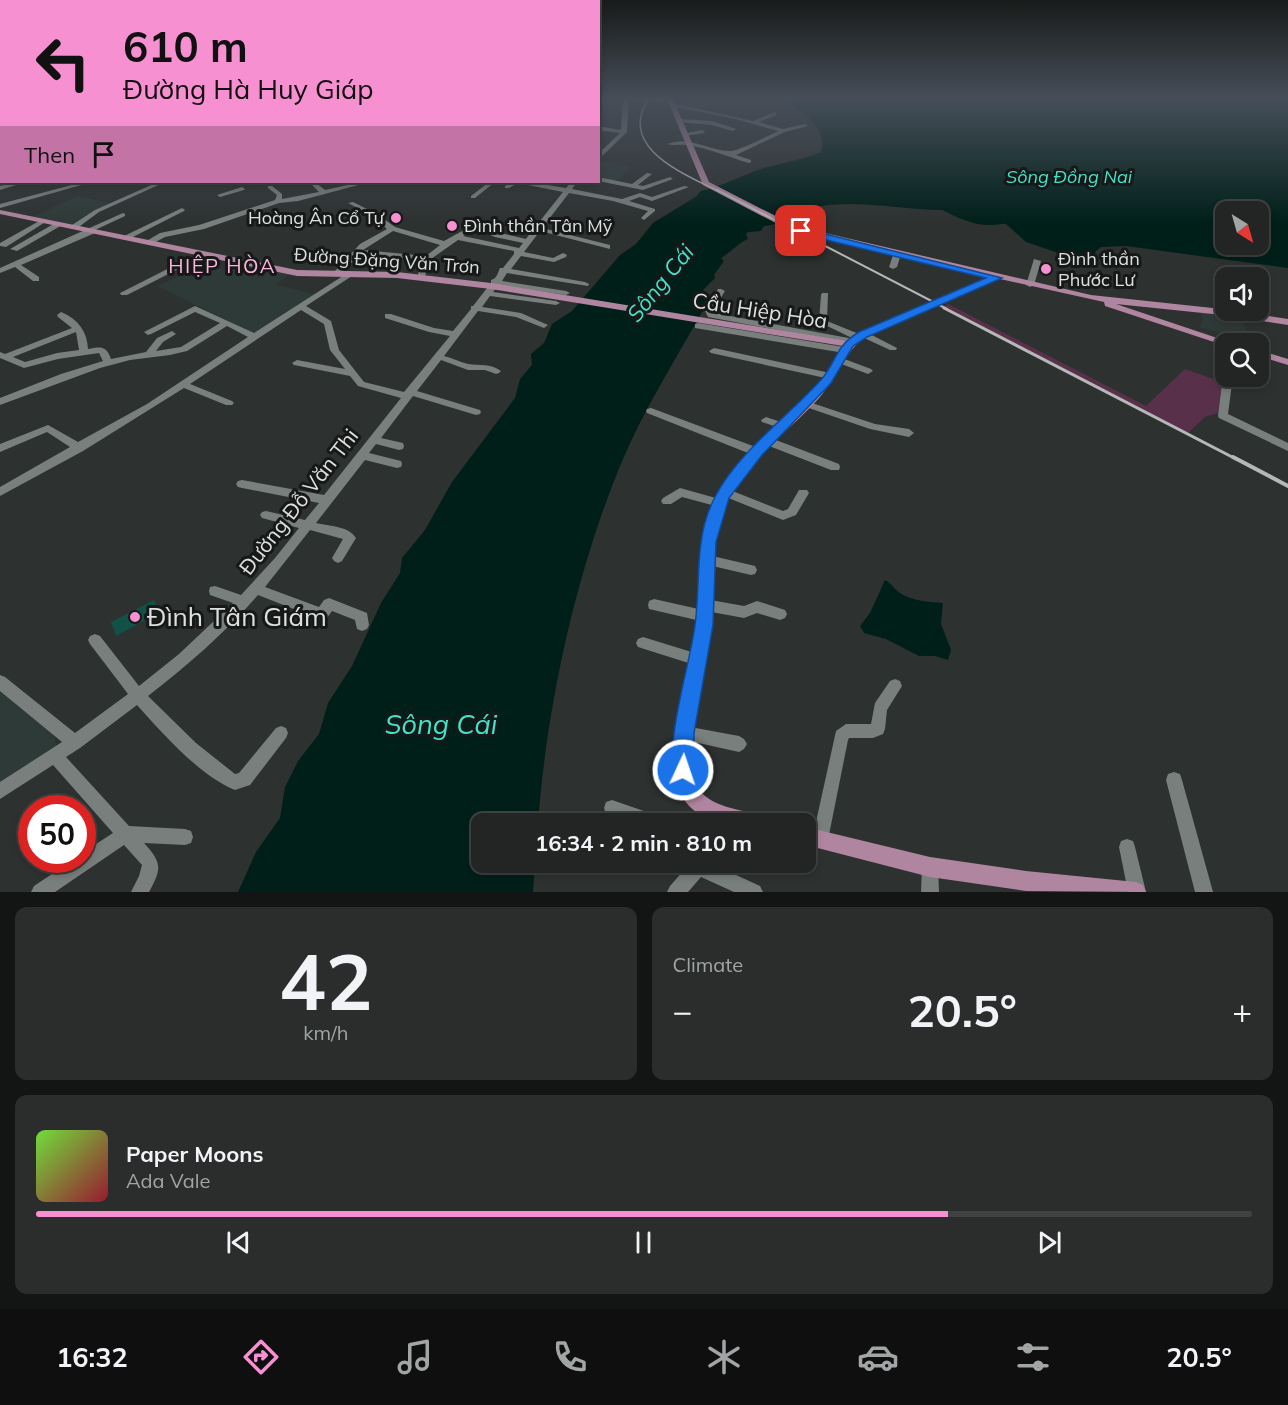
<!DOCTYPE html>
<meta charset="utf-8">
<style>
body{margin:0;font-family:Mulish,sans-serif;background:#2a2d2c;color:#f1f3f6;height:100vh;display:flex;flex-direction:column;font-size:22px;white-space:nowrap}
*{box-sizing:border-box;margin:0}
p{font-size:20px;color:#a2a5a6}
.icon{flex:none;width:33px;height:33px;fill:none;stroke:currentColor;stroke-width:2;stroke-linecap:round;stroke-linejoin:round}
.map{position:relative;height:892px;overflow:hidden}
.sheet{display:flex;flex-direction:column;gap:15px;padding:15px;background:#131414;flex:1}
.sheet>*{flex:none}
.guide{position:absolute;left:0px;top:0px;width:600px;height:183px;box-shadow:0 3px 9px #0003,0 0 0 2px #3f4241;background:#f690d0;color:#111;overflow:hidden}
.needle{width:39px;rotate:143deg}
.buttons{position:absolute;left:1215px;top:201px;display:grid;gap:12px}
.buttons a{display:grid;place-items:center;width:54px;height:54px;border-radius:12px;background:#222524;box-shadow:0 3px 9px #0003,0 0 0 2px #3f4241;font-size:30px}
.speed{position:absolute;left:18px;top:795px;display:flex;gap:12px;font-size:30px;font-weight:700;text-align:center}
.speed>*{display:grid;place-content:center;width:78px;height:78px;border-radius:50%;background:#222524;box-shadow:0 3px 9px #0003,0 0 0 2px #3f4241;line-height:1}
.speed .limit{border:9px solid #d22;background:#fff;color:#111}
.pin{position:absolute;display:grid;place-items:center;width:51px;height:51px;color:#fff;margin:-26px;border-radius:12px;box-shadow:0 3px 9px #0006}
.me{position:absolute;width:66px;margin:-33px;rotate:3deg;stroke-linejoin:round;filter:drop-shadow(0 0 4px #0008)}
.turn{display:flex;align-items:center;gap:21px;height:126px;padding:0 24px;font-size:27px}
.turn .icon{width:78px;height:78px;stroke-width:2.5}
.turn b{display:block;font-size:42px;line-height:51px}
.then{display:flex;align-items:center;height:57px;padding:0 24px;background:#0003;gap:12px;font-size:22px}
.big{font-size:45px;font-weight:700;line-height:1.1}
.sheet .widget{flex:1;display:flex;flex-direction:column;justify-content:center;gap:9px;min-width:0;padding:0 21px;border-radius:12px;background:#2a2d2c}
.sheet .dial{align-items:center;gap:0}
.dial b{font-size:78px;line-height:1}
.song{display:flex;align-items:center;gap:18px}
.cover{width:72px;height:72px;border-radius:9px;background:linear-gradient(135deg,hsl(100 70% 55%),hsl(350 70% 35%))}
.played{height:6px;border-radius:3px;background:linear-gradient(90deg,#f690d0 75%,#3f4241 75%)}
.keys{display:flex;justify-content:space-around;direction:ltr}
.heat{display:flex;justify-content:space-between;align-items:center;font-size:33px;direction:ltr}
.sheet .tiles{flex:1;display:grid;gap:15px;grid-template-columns:1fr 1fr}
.widget:last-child{grid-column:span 2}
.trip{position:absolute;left:471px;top:813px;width:345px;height:60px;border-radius:12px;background:#222524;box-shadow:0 3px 9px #0003,0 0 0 2px #3f4241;font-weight:700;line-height:60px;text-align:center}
.dock{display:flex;height:96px;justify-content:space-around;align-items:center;background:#0e0f0e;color:#a2a5a6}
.dock .icon{width:42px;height:42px}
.dock .current{color:#f690d0}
.dock b{font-size:27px;color:#f1f3f6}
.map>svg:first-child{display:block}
.built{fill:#2e3a37}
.green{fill:#59304a}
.water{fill:#001f19;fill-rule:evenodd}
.building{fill:#125147}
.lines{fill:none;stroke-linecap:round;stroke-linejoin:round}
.minor{fill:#797f7d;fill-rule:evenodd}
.major{fill:#b085a0;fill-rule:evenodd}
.rail-far3{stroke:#b5b8b7;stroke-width:1.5}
.rail-far2{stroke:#b5b8b7;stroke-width:2}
.rail-far1{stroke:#b5b8b7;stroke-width:3}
.rail{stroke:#b5b8b7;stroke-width:4}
.route{fill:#1a73e8;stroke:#114b97;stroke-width:1.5}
.poi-dot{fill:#f690d0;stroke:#161918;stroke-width:2}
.labels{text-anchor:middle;stroke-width:6;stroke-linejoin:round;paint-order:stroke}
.far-water-label{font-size:18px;font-style:italic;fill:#41e4cb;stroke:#161918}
.far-poi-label{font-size:18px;fill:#dde0df;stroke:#161918;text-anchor:start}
.far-street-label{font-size:18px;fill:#dde0df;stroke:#161918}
.far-quarter-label{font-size:20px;letter-spacing:1.5px;fill:#fcb4df;stroke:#161918}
.street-label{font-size:21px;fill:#dde0df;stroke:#161918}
.water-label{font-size:22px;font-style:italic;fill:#41e4cb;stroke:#161918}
.near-poi-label{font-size:26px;fill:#dde0df;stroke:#161918;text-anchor:start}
.near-water-label{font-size:27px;font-style:italic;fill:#41e4cb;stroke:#161918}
</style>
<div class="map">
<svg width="1288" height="892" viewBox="0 0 1288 892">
<rect width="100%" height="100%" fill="#2d3130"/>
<!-- built -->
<g class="built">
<polygon points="601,161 631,166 615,182 599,178 599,164"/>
<polygon points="77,196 111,203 74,225 32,217"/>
<polygon points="237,263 291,274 276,284 317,295 255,334 157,286 202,266 225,270"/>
<polygon points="1199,311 1240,316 1248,334 1238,333 1238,338 1200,327 1203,319"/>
<polygon points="0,689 52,731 58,751 0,788"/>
</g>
<!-- green -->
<polygon class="green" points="948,304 1146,406 1185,369 1224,383 1218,413 1205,417 1187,434 943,307"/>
<!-- water -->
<g class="water">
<path d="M780 99H1288V268L1126 246 1101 247 1095 252 1096 263 1091 264 1026 242 1006 224C1000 223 998 225 992 225 975 226 956 217 942 210 900 210 858 199 816 207 796 211 782 225 764 226L761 231 748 232 746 234 748 239C738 243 731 252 721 258L724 261 714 275 715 278 703 290 707 294 703 310C675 361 642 412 620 466 575 576 547 705 538 823L482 824V862L535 863 533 892H238L256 852 280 818 285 787 298 761 319 734 328 703 352 666 381 603 400 573 402 558 425 530 452 482 515 398 520 379 532 365 531 354 544 343 552 324 572 311 620 255 636 244 653 223 697 196 700 191C721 187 740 176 761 169 781 163 802 160 821 152 829 129 799 106 780 99ZM1226 212H1258V244H1226Z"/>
<path d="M885 580C892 584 894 589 900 593 912 601 930 602 943 603L941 624 951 650 948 660 935 656H919L886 639 864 633 860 626 870 613Z"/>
</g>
<!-- building -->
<g class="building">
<polygon points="273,527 289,530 272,552 256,549"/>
<polygon points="154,600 160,612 116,636 111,622"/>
</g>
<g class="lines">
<!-- minor -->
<g class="minor">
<polygon points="623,99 661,99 674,101 671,103 629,101 627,132 598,160 598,154 620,133 598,130 598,126 621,130"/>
<path d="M672 103 753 121 775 112 777 115 759 122 783 129 805 124 808 126 785 132 736 155 751 160V162L749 163C728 157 709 148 687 145 681 144 674 146 668 144 688 135 708 150 729 151 737 152 768 136 778 131L736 119 670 106Z"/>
<polygon points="679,119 712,121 736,129 733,131 712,125 677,122 677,120"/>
<polygon points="702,130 705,132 704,133 685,136 682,134"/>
<polygon points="647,173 652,174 638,185 643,186 670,177 673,179 643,190 598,181 598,177 632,184"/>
<polygon points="17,182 26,182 0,190 0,186"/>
<polygon points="83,182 92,182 0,208 0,204"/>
<polygon points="158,182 165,182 99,212 76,229 69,227 95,210"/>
<polygon points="311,182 315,182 325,190 361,182 370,182 298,201 279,203 204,229 165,237 150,245 143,243 160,233 199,225 275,200 277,195 268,188 268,186 272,186 282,194 282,199 319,192 311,184"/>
<polygon points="489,182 495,182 475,198 471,198 471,196"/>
<path d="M512 182H529L566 188 571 182H577L572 189 622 199 640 193 652 197 684 186 689 187 652 201 640 197 629 201 655 209V211L644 220 641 218 648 211 613 201 569 193 542 228 610 245V249L540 231 524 252 553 258 563 253 567 255 566 257 554 262 521 256 511 269 585 282 589 284 588 286 507 273 502 281 566 291 570 293 566 295 498 285 493 292 556 301 560 303 556 305 490 296 482 307 521 313 548 325 544 328 516 317 478 311 444 356C452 358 460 362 468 364 480 366 490 363 501 371L499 373 496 374 485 370H468L441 360 417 391 480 410 481 412 480 414 476 415 413 396 381 438 403 443 404 446 403 449 399 450 376 444 369 453 401 461 402 464 401 467 397 468 365 460 316 523C329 526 349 526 356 538L342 561 338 563 334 561 332 558 343 539 310 530 265 587 319 607 324 600 329 598 367 613 369 625 367 629 362 631 357 629 355 620 332 611 327 618 322 620 258 595C226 632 187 666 148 696L196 743 235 774 239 773 276 728 281 726 286 728 288 733 286 738 250 785 235 790C200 776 162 733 137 705L80 748 66 757 129 826 185 829 191 831 193 837 191 843 185 845 144 843C162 863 162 868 149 892H131L139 876 142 865 124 845 55 892H31L34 886 73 860H82V853L113 833 53 765 0 799V782L62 742 0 691V675L5 677 75 733 128 694 90 644 88 640 90 636 95 634 100 636 139 686 179 654 233 603 210 595 209 591 210 587 215 586 241 595 275 558 299 528 262 518 260 515 262 512 266 511 305 520 319 503 242 488 238 487 236 484 238 481 242 480 324 495 401 398 358 386 350 376 294 365 292 363 297 360 345 369 330 350 324 324 301 310 190 384 232 401 234 403 232 405H226L184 388 83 451 0 496V487L70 447 47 432 0 452V444L48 425 78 442 147 404 248 337 227 326 187 351 170 355 130 360 100 368 0 405V398L61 374 103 361 99 353 58 359 24 368 0 358V352L5 354 72 328 58 317 57 315 61 312C78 319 87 331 88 349 100 347 106 345 111 359L146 352 157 338 172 331 176 334 163 342 156 351 181 347 220 323 195 312 151 334 148 335 144 332 195 306 254 333 349 272H352V276L306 306 331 321 339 350 364 382 404 392 450 336 429 332 385 318V314H391L434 328 453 331 471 309V306H473L491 283V280C497 279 498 272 500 268H503L514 254V251L458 240 431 259 424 279H418L417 277 423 260 359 254 340 276H334V272L360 244 387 229 373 216 348 203 353 202 377 214 395 227 444 241 475 224 500 233 526 239 533 229V226H536L563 192 518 183 509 188H505V186ZM476 229 495 237 523 243 519 248 463 236ZM393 231 440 245 426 256 363 250ZM76 332 79 350 57 353 25 362 13 357Z"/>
<polygon points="242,187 245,189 244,190 220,197 217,195"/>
<polygon points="182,208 185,210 184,211 127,240 120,238"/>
<polygon points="123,213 125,214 125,216 95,230 95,233 21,265 39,277 39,281 33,281 15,267 0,273 0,268"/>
<polygon points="41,220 47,221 6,247 0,246 0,243"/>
<polygon points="57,222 64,224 17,251 10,249"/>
<polygon points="201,252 208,254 127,295 121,295 120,293"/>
<polygon points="894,252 901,254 897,267 893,269 889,267"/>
<polygon points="1034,259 1041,261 1034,285 1030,287 1026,285"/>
<polygon points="718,289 721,289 725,291 713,311 714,313 854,339 819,322 821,295 822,293 828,293 827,321 859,334 860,332 866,332 897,348 896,350 890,350 862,337 861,339 856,339 856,343 853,344 708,317 705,311"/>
<polygon points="698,323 844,347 849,350 844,353 695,328 695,324"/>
<polygon points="714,348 830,373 835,376 830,379 711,353 709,351"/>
<polygon points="839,357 871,369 873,371 868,374 836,362 834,360 836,358"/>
<polygon points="1226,374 1226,376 1233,376 1228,414 1288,443 1288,451 1219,418 1218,416 1223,376"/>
<polygon points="806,401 875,424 909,429 914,433 909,437 870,429 803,406 801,404 803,402"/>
<polygon points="651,408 761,449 762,452 761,455 753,455 647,413 646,411 647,409"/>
<polygon points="766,417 787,424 788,426 783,429 762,422 761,420"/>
<polygon points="768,437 839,464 840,467 839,470 831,470 764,444 763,441 764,438"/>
<polygon points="680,488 723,500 725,503 723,506 719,507 682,497 671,504 663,504 661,501 663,498"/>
<polygon points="725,488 783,511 788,509 799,490 807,490 809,493 796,515 783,520 721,495 719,492 721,489"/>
<polygon points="708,555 751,565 755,566 757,570 755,574 751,575 704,564 702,560 704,556"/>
<polygon points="654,599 703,610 700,609 699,605 700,601 705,599 744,606 757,601 785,610 787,614 785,618 780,620 757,613 744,618 706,611 710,612 712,616 710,620 705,622 649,609 648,605 649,601"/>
<polygon points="643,637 698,654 703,656 705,660 703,664 698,666 638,647 636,643 638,639"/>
<polygon points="895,679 900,681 902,686 887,710 885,729 883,734 873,738 849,738 848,740 828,840 826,846 820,848 814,846 812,840 836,731 846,724 871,724 875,703 890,681"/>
<polygon points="685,726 739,736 744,739 747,744 744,749 739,752 685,740 680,738 678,733 680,728"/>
<polygon points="1174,772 1180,774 1182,780 1213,892 1195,892 1166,780 1168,774"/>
<polygon points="704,798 710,800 712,806 712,824 696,824 696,806 698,800"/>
<polygon points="612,800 664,818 666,824 633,824 606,814 604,808 606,802"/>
<polygon points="1127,839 1133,841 1135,847 1146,892 1128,892 1119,847 1121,841"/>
<polygon points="930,859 936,861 938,867 939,892 921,892 922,867 924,861"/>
<polygon points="691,862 708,862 760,886 763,892 734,892 701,877 688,892 667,892 670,886"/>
</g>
<!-- major -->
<g class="major">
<path d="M667 99H673L709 182 795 226 1091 295 1222 309 1288 319V325L1222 315 1116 304 1235 344H1226V346L1105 306 1104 302 1000 279 867 336C845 350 837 377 820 397 789 432 747 459 726 502 707 540 715 586 711 627 707 661 681 758 696 785 709 809 741 808 764 817L766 824C737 824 701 827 683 798 678 790 674 778 674 768 673 721 689 675 695 629 701 587 694 542 713 503 735 456 779 429 812 391 825 378 832 361 843 346L491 289 397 278 297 276 0 214V210L297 270 397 272 491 283 847 341 859 332 990 277 789 230 703 185Z"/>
<polygon points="1258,350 1288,359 1288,365 1258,356"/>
<polygon points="806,827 930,857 1026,871 1136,882 1143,885 1146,892 1026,891 930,877 806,845"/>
</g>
<!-- rail-far3 -->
<path class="rail-far3" d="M648 99C617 149 685 174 720 192"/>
<!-- rail-far2 -->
<polyline class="rail-far2" points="717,190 947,309"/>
<!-- rail-far1 -->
<polyline class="rail-far1" points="944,308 1236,459"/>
<!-- rail -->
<polyline class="rail" points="1233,457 1288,486"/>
</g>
<!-- sky -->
<linearGradient id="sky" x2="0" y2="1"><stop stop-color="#191b1a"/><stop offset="0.44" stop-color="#464e59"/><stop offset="1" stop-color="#464e59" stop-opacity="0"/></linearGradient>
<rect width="1288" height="224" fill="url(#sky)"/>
<!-- route -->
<path class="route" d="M801 228 1002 278 867 337 853 346 831 383 762 455 729 498 716 542 713 625 694 733 693 770 690 777 683 780 676 777C663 746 691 661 695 625 699 597 697 570 701 543 703 526 708 510 716 495 738 453 788 416 820 381 838 361 833 348 859 332L986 278 797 233 796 231Z"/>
<!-- markers -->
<g class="poi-dot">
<circle cx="396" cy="218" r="6"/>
<circle cx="452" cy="226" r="6"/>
<circle cx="1046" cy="269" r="6"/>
<circle cx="135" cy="617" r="6"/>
</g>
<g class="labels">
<!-- far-water labels -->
<g class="far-water-label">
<text x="1069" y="183">Sông Đồng Nai</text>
</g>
<!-- far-poi labels -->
<g class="far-poi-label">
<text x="384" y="224" text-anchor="end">Hoàng Ân Cổ Tự</text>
<text x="464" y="232">Đình thần Tân Mỹ</text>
<text x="1058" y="265">Đình thần<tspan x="1058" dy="21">Phước Lư</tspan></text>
</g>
<!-- far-street labels -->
<g class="far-street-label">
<text transform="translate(387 261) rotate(4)" y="6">Đường Đặng Văn Trơn</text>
</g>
<!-- far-quarter labels -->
<g class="far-quarter-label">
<text x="222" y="273">HIỆP HÒA</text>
</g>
<!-- street labels -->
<g class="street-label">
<text transform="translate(760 311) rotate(9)" y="7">Cầu Hiệp Hòa</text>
<text transform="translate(299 502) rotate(-52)" y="7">Đường Đỗ Văn Thi</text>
</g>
<!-- water labels -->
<g class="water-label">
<text transform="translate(660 283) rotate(-51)" y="8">Sông Cái</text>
</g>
<!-- near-poi labels -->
<g class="near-poi-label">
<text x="147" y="626">Đình Tân Giám</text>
</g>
<!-- near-water labels -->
<g class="near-water-label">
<text x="441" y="734">Sông Cái</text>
</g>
</g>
</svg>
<div class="buttons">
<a><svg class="needle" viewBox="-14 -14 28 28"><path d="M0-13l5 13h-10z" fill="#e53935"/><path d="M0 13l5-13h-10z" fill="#a2a5a6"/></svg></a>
<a><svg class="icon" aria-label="sound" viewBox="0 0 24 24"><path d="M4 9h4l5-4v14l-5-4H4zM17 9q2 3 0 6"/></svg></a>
<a><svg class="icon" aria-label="search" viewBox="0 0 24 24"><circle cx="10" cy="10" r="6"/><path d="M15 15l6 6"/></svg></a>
</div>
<div class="speed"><div class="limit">50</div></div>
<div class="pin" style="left:801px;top:231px;background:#d93025"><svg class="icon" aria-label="arrive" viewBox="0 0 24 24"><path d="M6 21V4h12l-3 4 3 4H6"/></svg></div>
<svg class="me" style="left:683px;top:770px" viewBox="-20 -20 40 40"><circle r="17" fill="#1a73e8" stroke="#fff" stroke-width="3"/><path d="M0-11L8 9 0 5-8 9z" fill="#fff"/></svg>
<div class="trip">16:34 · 2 min · 810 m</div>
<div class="guide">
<div class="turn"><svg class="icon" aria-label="left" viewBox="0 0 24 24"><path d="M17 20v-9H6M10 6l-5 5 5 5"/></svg><div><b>610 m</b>Đường Hà Huy Giáp</div></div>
<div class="then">Then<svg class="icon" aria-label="arrive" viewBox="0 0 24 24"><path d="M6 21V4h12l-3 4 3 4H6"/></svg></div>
</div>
</div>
<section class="sheet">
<div class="tiles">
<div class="widget dial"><b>42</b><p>km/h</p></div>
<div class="widget"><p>Climate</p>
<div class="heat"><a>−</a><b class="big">20.5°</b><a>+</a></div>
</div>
<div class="widget">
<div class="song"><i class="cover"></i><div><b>Paper Moons</b><p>Ada Vale</p></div></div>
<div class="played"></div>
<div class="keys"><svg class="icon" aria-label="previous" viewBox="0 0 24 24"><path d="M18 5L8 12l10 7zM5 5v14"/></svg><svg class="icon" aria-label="pause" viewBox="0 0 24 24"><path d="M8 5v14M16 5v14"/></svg><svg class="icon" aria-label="next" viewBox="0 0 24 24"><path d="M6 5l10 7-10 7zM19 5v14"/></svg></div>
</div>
</div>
</section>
<nav class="dock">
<b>16:32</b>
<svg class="icon current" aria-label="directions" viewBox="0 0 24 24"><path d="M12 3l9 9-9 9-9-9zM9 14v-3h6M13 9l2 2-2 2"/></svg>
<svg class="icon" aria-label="music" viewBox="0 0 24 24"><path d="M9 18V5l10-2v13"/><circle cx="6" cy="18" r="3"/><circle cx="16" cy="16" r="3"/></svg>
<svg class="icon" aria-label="phone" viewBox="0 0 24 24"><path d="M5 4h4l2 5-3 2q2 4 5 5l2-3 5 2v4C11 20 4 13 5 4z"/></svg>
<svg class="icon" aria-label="climate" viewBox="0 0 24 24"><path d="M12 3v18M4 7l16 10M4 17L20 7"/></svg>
<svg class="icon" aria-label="car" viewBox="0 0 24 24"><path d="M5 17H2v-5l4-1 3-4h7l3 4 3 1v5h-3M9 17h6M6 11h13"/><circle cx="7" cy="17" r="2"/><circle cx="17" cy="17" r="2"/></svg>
<svg class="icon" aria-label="filters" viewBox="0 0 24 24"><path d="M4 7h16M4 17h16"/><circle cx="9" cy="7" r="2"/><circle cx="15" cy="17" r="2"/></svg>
<b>20.5°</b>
</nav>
